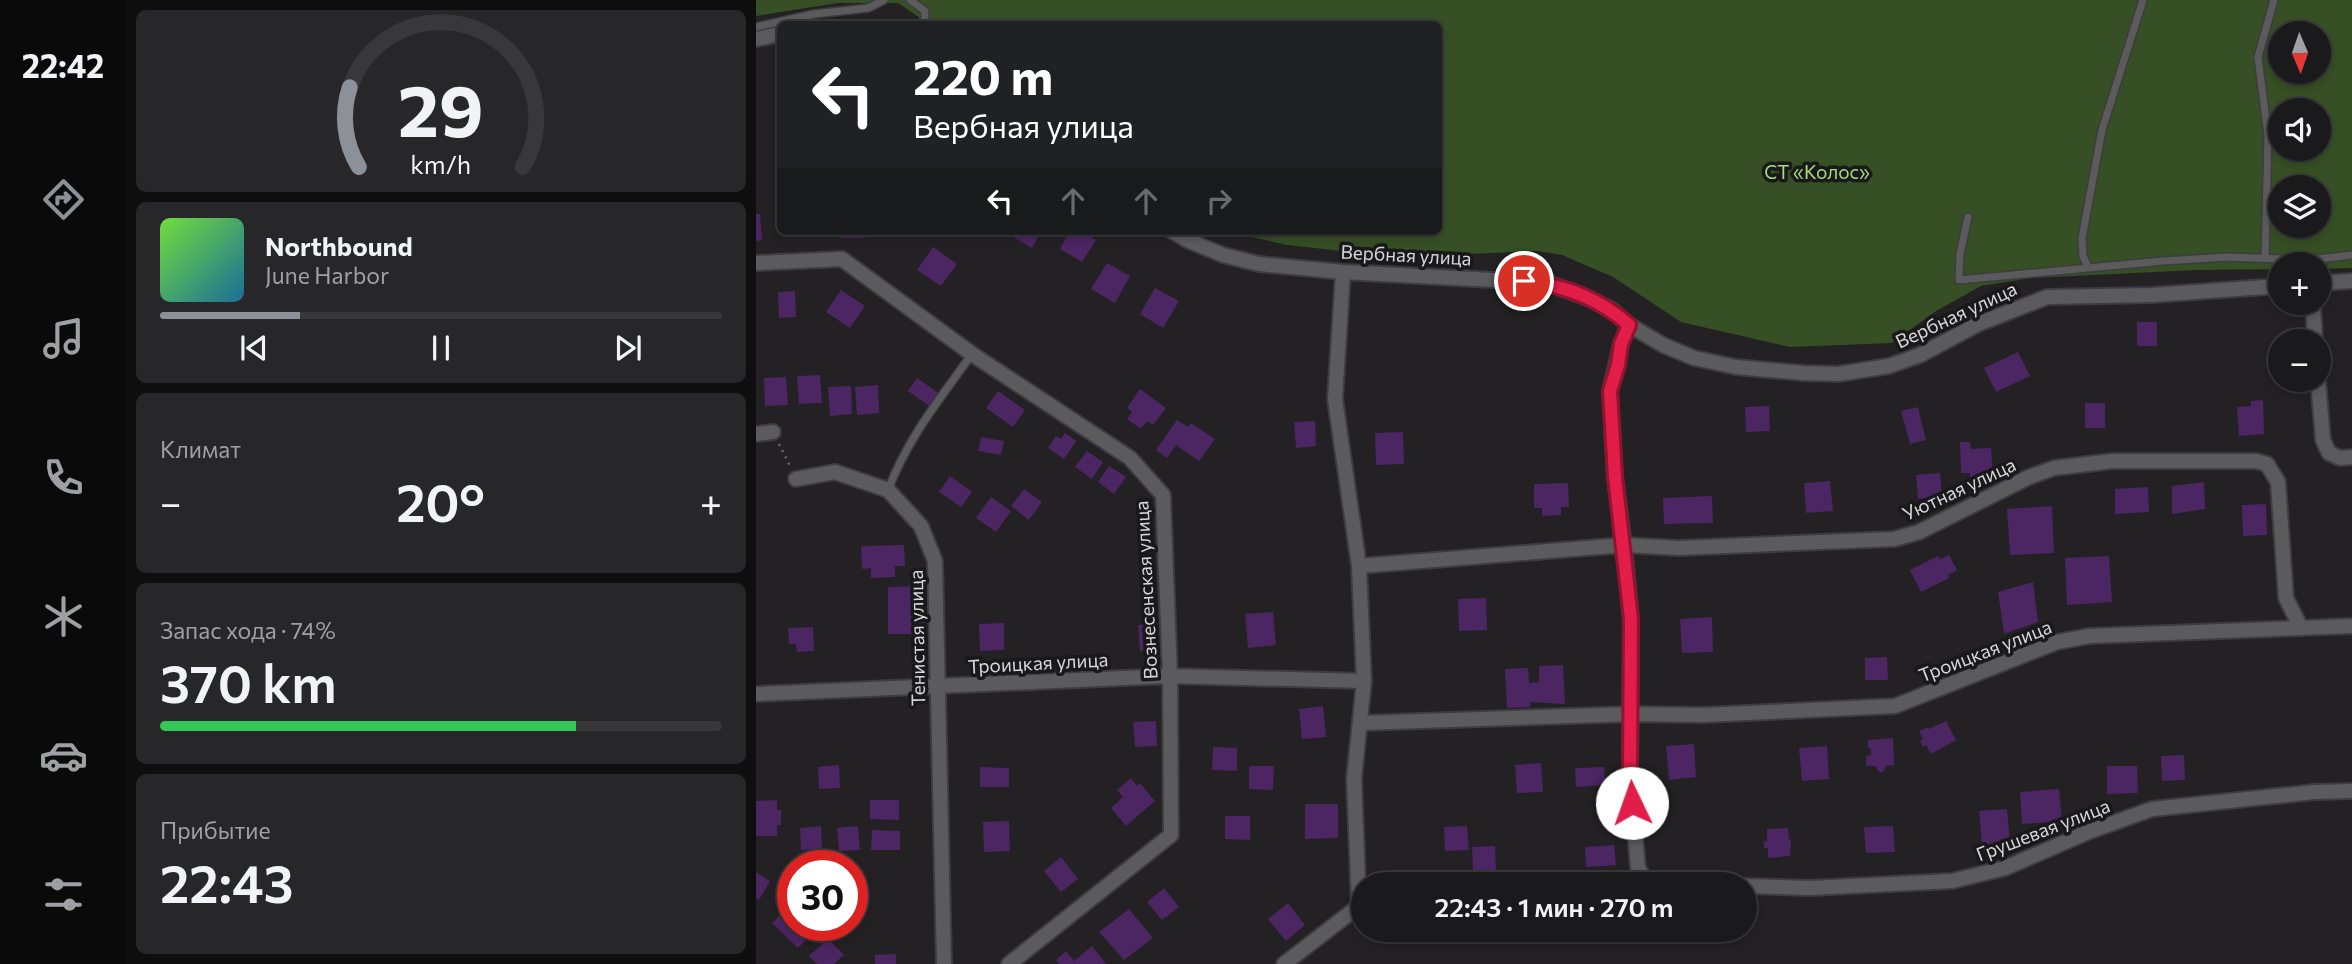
<!DOCTYPE html>
<html lang="ru">
<meta charset="utf-8">
<style>
body{margin:0;font-family:Commissioner,sans-serif;background:#272628;color:#f1f3f6;height:100vh;display:flex;flex-direction:column;font-size:26px;white-space:nowrap}
*{box-sizing:border-box;margin:0}
p{font-size:23px;color:#9fa0a3}
.icon{flex:none;width:38px;height:38px;fill:none;stroke:currentColor;stroke-width:2;stroke-linecap:round;stroke-linejoin:round}
.map{position:relative;flex:1;overflow:hidden}
.side{display:flex;flex-direction:column;gap:10px;padding:10px;background:#0e0e0f;width:630px}
.side>*{flex:none}
.hud{position:absolute;left:21px;top:21px;width:665px;height:214px;border-radius:10px;box-shadow:0 4px 10px #0003,0 0 0 2px #38383a;background:#202124;color:#fff;overflow:hidden}
.needle{width:46px;rotate:178deg}
.controls{position:absolute;left:1512px;top:21px;display:grid;gap:14px}
.controls a{display:grid;place-items:center;width:63px;height:63px;border-radius:50%;background:#1a191b;box-shadow:0 4px 10px #0003,0 0 0 2px #38383a;font-size:35px}
.speed{position:absolute;left:21px;top:850px;display:flex;gap:14px;font-size:35px;font-weight:700;text-align:center}
.speed>*{display:grid;place-content:center;width:91px;height:91px;border-radius:50%;background:#1a191b;box-shadow:0 4px 10px #0003,0 0 0 2px #38383a;line-height:1}
.speed .limit{border:10px solid #d22;background:#fff;color:#111}
.pin{position:absolute;display:grid;place-items:center;width:60px;height:60px;color:#fff;margin:-30px;border:4px solid #fff;border-radius:50%;box-shadow:0 2px 7px #0007}
.me{position:absolute;width:77px;margin:-38px;rotate:357deg;stroke-linejoin:round;filter:drop-shadow(0 0 5px #0008)}
.turn{display:flex;align-items:center;gap:24px;height:147px;padding:0 21px;font-size:32px}
.turn .icon{width:91px;height:91px;stroke-width:2.5}
.turn b{display:block;font-size:49px;line-height:60px}
.lanes{display:flex;align-items:center;height:66px;padding:0 21px;background:#0003;justify-content:center;gap:35px;direction:ltr}
.lanes .off{opacity:.35}
.big{font-size:52px;font-weight:600;line-height:1.1}
.side .widget{flex:1;display:flex;flex-direction:column;justify-content:center;gap:10px;min-width:0;padding:0 24px;border-radius:10px;background:#272628}
.side .dial{align-items:center;gap:0}
.dial svg{height:182px;overflow:visible;fill:none;stroke:#38383a;stroke-width:7;stroke-linecap:round;text-anchor:middle}
.dial text{fill:#f1f3f6;stroke:none}
.song{display:flex;align-items:center;gap:21px}
.cover{width:84px;height:84px;border-radius:10px;background:linear-gradient(135deg,hsl(100 70% 55%),hsl(200 70% 35%))}
.played{height:7px;border-radius:4px;background:linear-gradient(90deg,#8c9099 25%,#38383a 25%)}
.keys{display:flex;justify-content:space-around;direction:ltr}
.heat{display:flex;justify-content:space-between;align-items:center;font-size:38px;direction:ltr}
.charge{height:10px;border-radius:5px;background:linear-gradient(90deg,#34c759 74%,#38383a 0)}
.trip{position:absolute;left:595px;top:872px;width:406px;height:70px;border-radius:35px;background:#1a191b;box-shadow:0 4px 10px #0003,0 0 0 2px #38383a;font-weight:600;line-height:70px;text-align:center}
main{display:flex;flex:1;min-height:0}
.menu{display:flex;flex-direction:column;width:126px;justify-content:space-around;align-items:center;background:#0a0a0b;color:#9fa0a3}
.menu .icon{width:49px;height:49px}
.menu .current{color:#8c9099}
.menu b{font-size:32px;color:#f1f3f6}
.map>svg:first-child{display:block}
.green{fill:#364f24;fill-rule:evenodd}
.building{fill:#4c2563}
.lines{fill:none;stroke-linecap:round;stroke-linejoin:round}
.lane-casing{stroke:#3d3c3e;stroke-width:10}
.street-casing{stroke:#3d3c3e;stroke-width:18}
.path{stroke:#69686a;stroke-width:2.5;stroke-dasharray:2 5;stroke-linecap:butt}
.lane{stroke:#5b5a5d;stroke-width:7}
.street{stroke:#5b5a5d;stroke-width:14}
.route-casing{stroke:#92132f;stroke-width:18}
.route{stroke:#e11d48;stroke-width:12}
.labels{text-anchor:middle;stroke-width:7;stroke-linejoin:round;paint-order:stroke}
.park-label{font-size:19px;fill:#a2dc7c;stroke:#19181a}
.street-label{font-size:19px;fill:#d7d6d8;stroke:#19181a}
</style>
<main>
<nav class="menu">
<b>22:42</b>
<svg class="icon current" aria-label="directions" viewBox="0 0 24 24"><path d="M12 3l9 9-9 9-9-9zM9 14v-3h6M13 9l2 2-2 2"/></svg>
<svg class="icon" aria-label="music" viewBox="0 0 24 24"><path d="M9 18V5l10-2v13"/><circle cx="6" cy="18" r="3"/><circle cx="16" cy="16" r="3"/></svg>
<svg class="icon" aria-label="phone" viewBox="0 0 24 24"><path d="M5 4h4l2 5-3 2q2 4 5 5l2-3 5 2v4C11 20 4 13 5 4z"/></svg>
<svg class="icon" aria-label="climate" viewBox="0 0 24 24"><path d="M12 3v18M4 7l16 10M4 17L20 7"/></svg>
<svg class="icon" aria-label="car" viewBox="0 0 24 24"><path d="M5 17H2v-5l4-1 3-4h7l3 4 3 1v5h-3M9 17h6M6 11h13"/><circle cx="7" cy="17" r="2"/><circle cx="17" cy="17" r="2"/></svg>
<svg class="icon" aria-label="filters" viewBox="0 0 24 24"><path d="M4 7h16M4 17h16"/><circle cx="9" cy="7" r="2"/><circle cx="15" cy="17" r="2"/></svg>
</nav>
<section class="side">
<div class="widget dial"><svg viewBox="0 0 100 80">
<path d="M14 69A42 42 0 1 1 86 69"/>
<path d="M14 69A42 42 0 0 1 10 34" stroke="#8c9099"/>
<text x="50" y="56" font-size="32" font-weight="700">29</text>
<text x="50" y="72" font-size="11">km/h</text>
</svg></div>
<div class="widget">
<div class="song"><i class="cover"></i><div><b>Northbound</b><p>June Harbor</p></div></div>
<div class="played"></div>
<div class="keys"><svg class="icon" aria-label="previous" viewBox="0 0 24 24"><path d="M18 5L8 12l10 7zM5 5v14"/></svg><svg class="icon" aria-label="pause" viewBox="0 0 24 24"><path d="M8 5v14M16 5v14"/></svg><svg class="icon" aria-label="next" viewBox="0 0 24 24"><path d="M6 5l10 7-10 7zM19 5v14"/></svg></div>
</div>
<div class="widget"><p>Климат</p>
<div class="heat"><a>−</a><b class="big">20°</b><a>+</a></div>
</div>
<div class="widget"><p>Запас хода · 74%</p><b class="big">370 km</b><div class="charge"></div></div>
<div class="widget"><p>Прибытие</p><b class="big">22:43</b></div>
</section>
<div class="map">
<svg width="1596" height="964" viewBox="0 0 1596 964">
<rect width="100%" height="100%" fill="#232124"/>
<!-- green -->
<path class="green" d="M0 0H1596V268L1563 269V264H1524V269L1440 270 1275 278 1225 286 1180 311 1136 343 1034 347 925 322 857 277 806 255 781 251 641 257 531 245 469 231H682V24H173L142 3H82L0 16ZM1524 33H1563V72H1524ZM1524 110H1563V149H1524ZM1524 187H1563V226H1524Z"/>
<!-- building -->
<g class="building">
<polygon points="0,214 4,214 6,240 0,241"/>
<rect x="84" y="231" width="25" height="7"/>
<polygon points="254,231 285,231 276,248 252,234"/>
<polygon points="314,231 325,231 340,240 326,262 304,249"/>
<polygon points="177,247 201,264 185,286 161,270"/>
<polygon points="351,263 374,276 359,303 335,289"/>
<polygon points="399,288 423,301 407,328 384,314"/>
<polygon points="85,290 109,306 94,328 70,312"/>
<polygon points="39,291 40,317 23,318 22,292"/>
<rect x="1381" y="322" width="20" height="24"/>
<polygon points="1262,352 1274,376 1240,392 1228,368"/>
<polygon points="64,375 66,403 43,404 41,376"/>
<polygon points="30,377 32,405 9,406 8,378"/>
<polygon points="161,378 188,397 179,410 152,391"/>
<polygon points="122,385 123,413 101,415 99,387"/>
<polygon points="95,386 96,414 74,416 72,387"/>
<polygon points="384,389 410,408 397,425 391,421 385,429 371,419 376,412 371,408"/>
<polygon points="242,391 269,410 257,427 230,408"/>
<polygon points="1507,400 1508,434 1483,436 1481,407 1495,406 1495,401"/>
<rect x="1329" y="403" width="20" height="25"/>
<polygon points="1013,406 1014,431 990,432 989,407"/>
<polygon points="1162,407 1170,440 1154,444 1145,411"/>
<polygon points="421,420 432,427 435,423 459,439 443,461 420,445 411,458 400,450"/>
<polygon points="559,421 560,446 540,448 538,422"/>
<polygon points="647,432 648,464 620,465 619,433"/>
<polygon points="309,433 320,441 308,459 292,448 300,436 305,439"/>
<polygon points="225,437 248,441 245,455 222,451"/>
<polygon points="1204,442 1214,442 1215,449 1235,448 1237,476 1214,477 1214,473 1205,473"/>
<polygon points="331,451 347,462 336,479 319,467"/>
<polygon points="353,466 370,477 358,494 342,482"/>
<polygon points="1184,473 1186,497 1162,499 1160,475"/>
<polygon points="194,476 216,492 205,507 183,492"/>
<polygon points="1074,481 1077,511 1050,513 1048,483"/>
<polygon points="1448,482 1449,509 1416,514 1416,486"/>
<polygon points="812,483 813,507 805,507 805,515 786,516 786,508 778,508 778,484"/>
<polygon points="1392,487 1393,512 1359,514 1359,489"/>
<polygon points="268,489 286,502 273,520 255,506"/>
<polygon points="956,496 957,523 908,524 907,498"/>
<polygon points="235,497 255,511 240,532 220,518"/>
<polygon points="1510,504 1511,535 1487,536 1486,505"/>
<polygon points="1296,506 1298,553 1254,555 1251,509"/>
<polygon points="148,545 149,566 139,566 139,577 115,578 115,568 106,569 105,546"/>
<polygon points="1193,555 1201,570 1192,575 1193,578 1165,592 1154,570 1182,556 1184,559"/>
<polygon points="1353,556 1356,602 1311,605 1309,558"/>
<polygon points="1277,582 1282,622 1248,634 1242,592"/>
<polygon points="168,586 169,634 132,634 132,587"/>
<polygon points="730,598 731,630 703,631 702,599"/>
<polygon points="517,612 520,645 492,648 489,614"/>
<polygon points="956,617 957,652 926,653 924,619"/>
<polygon points="248,623 248,650 224,651 223,624"/>
<polygon points="402,624 403,650 384,651 382,625"/>
<polygon points="57,627 58,651 41,652 40,644 33,644 32,628"/>
<polygon points="1131,657 1132,680 1109,680 1109,658"/>
<polygon points="807,665 809,704 774,702 774,707 751,708 749,669 772,668 773,683 783,682 783,666"/>
<polygon points="567,706 570,737 546,739 543,709"/>
<polygon points="400,721 401,746 379,747 377,722"/>
<polygon points="1190,721 1200,740 1175,754 1170,745 1167,747 1164,741 1167,739 1163,731 1172,727 1173,729"/>
<polygon points="1137,738 1138,765 1130,766 1128,771 1124,773 1119,766 1110,766 1110,756 1115,755 1115,748 1112,748 1112,740"/>
<polygon points="938,744 940,777 913,780 910,746"/>
<polygon points="1071,746 1073,779 1046,781 1043,748"/>
<polygon points="457,747 481,748 481,771 456,770"/>
<polygon points="1428,755 1429,780 1406,781 1405,756"/>
<polygon points="785,763 787,792 761,793 759,765"/>
<polygon points="83,765 84,788 63,789 62,767"/>
<polygon points="493,766 518,766 517,790 493,789"/>
<polygon points="1351,766 1381,766 1382,793 1351,794"/>
<polygon points="224,767 253,768 253,787 224,787"/>
<polygon points="848,767 849,785 820,787 819,768"/>
<polygon points="375,778 381,786 384,783 399,801 370,826 355,808 367,797 361,790"/>
<polygon points="1303,789 1306,821 1266,824 1264,792"/>
<polygon points="21,800 21,810 25,810 25,825 21,825 21,836 0,836 0,801"/>
<polygon points="114,800 143,800 143,820 114,819"/>
<polygon points="549,804 582,804 582,838 549,839"/>
<polygon points="1251,809 1254,842 1226,845 1223,811"/>
<polygon points="469,816 494,816 494,840 469,839"/>
<polygon points="253,821 254,851 228,852 227,822"/>
<polygon points="65,826 66,849 45,850 44,828"/>
<polygon points="102,826 104,850 83,851 81,828"/>
<polygon points="711,826 713,850 689,851 688,827"/>
<polygon points="1137,826 1139,852 1110,853 1108,827"/>
<polygon points="1032,828 1033,840 1035,839 1034,856 1012,858 1012,848 1008,848 1008,841 1011,841 1011,829"/>
<polygon points="116,830 144,831 144,850 115,850"/>
<polygon points="858,845 860,865 830,867 829,847"/>
<polygon points="739,846 740,872 717,873 716,847"/>
<polygon points="305,857 322,879 305,892 288,871"/>
<polygon points="0,872 14,881 3,900 0,898"/>
<polygon points="408,888 423,907 406,920 391,902"/>
<polygon points="532,903 549,925 530,941 512,919"/>
<polygon points="34,905 37,907 37,926 55,926 60,930 42,948 16,923"/>
<polygon points="373,909 397,938 368,960 343,932"/>
<polygon points="72,939 88,955 78,964 61,964 53,956"/>
<polygon points="336,946 350,964 303,964 300,960 310,951 318,961"/>
<polygon points="140,954 140,964 119,964 119,955"/>
</g>
<g class="lines">
<defs>
<g id="lane">
<polyline points="154,0 169,11 169,20 163,24"/>
<polyline points="0,27 58,14 112,8 128,0"/>
<polyline points="1212,217 1204,254 1203,280 1407,261 1471,257 1554,260 1596,255"/>
<polyline points="1509,259 1512,136 1502,57 1518,0"/>
<polyline points="1332,267 1327,256 1326,238 1346,130 1387,0"/>
<path d="M132 490C153 436 183 400 216 354"/>
</g>
<g id="street">
<polyline points="0,39 24,34"/>
<polyline points="416,231 431,240 467,255 503,264 587,272 792,283 832,298 856,310 873,325 907,345 938,358 980,367 1047,373 1082,374 1133,366 1164,355 1222,324 1291,297 1396,295 1524,286"/>
<polyline points="0,263 86,259 216,354 374,458 407,495 414,676 415,835 253,964"/>
<polyline points="587,272 579,399 603,566 608,681 598,779 603,906"/>
<polyline points="1563,283 1596,281"/>
<polyline points="1557,303 1559,341"/>
<polyline points="1562,380 1567,440 1573,453 1584,458 1596,457"/>
<polyline points="0,434 17,432"/>
<polyline points="40,479 79,472 132,490 165,526 179,561 188,964"/>
<polyline points="603,566 868,545 859,477 854,391 865,344 873,325"/>
<polyline points="0,694 414,676 608,681"/>
<polyline points="605,723 876,714 947,715 1139,706 1301,642 1333,636 1596,626"/>
<polyline points="895,883 888,878 882,868 874,775 875,619 868,545 923,548 1138,539 1163,532 1273,477 1298,468 1357,461 1500,461 1511,464 1522,482 1530,598 1544,626"/>
<polyline points="989,886 1054,888 1196,881 1249,868 1332,832 1396,809 1558,792 1596,791"/>
<polyline points="528,964 603,906 607,906"/>
</g>
</defs>
<!-- lane casing -->
<use href="#lane" class="lane-casing"/>
<!-- street casing -->
<use href="#street" class="street-casing"/>
<!-- path -->
<polyline class="path" points="23,444 34,466"/>
<!-- lane -->
<use href="#lane" class="lane"/>
<!-- street -->
<use href="#street" class="street"/>
</g>
<g class="lines">
<defs>
<path id="route" d="M768 281C807 285 844 299 873 325L865 344 862 365 854 391 859 477 875 619 874 775 876 803"/>
</defs>
<!-- route casing -->
<use href="#route" class="route-casing"/>
<!-- route -->
<use href="#route" class="route"/>
</g>
<g class="labels">
<!-- park labels -->
<g class="park-label">
<text x="1061" y="179">СТ «Колос»</text>
</g>
<!-- street labels -->
<g class="street-label">
<text transform="translate(650 255) rotate(3)" y="7">Вербная улица</text>
<text transform="translate(1200 315) rotate(-25)" y="7">Вербная улица</text>
<text transform="translate(1203 489) rotate(-25)" y="7">Уютная улица</text>
<text transform="translate(390 590) rotate(-93)" y="7">Вознесенская улица</text>
<text transform="translate(161 638) rotate(-91)" y="7">Тенистая улица</text>
<text transform="translate(1229 651) rotate(-21)" y="7">Троицкая улица</text>
<text transform="translate(282 663) rotate(-3)" y="7">Троицкая улица</text>
<text transform="translate(1287 830) rotate(-21)" y="7">Грушевая улица</text>
</g>
</g>
</svg>
<div class="controls">
<a><svg class="needle" viewBox="-14 -14 28 28"><path d="M0-13l5 13h-10z" fill="#e53935"/><path d="M0 13l5-13h-10z" fill="#9fa0a3"/></svg></a>
<a><svg class="icon" aria-label="sound" viewBox="0 0 24 24"><path d="M4 9h4l5-4v14l-5-4H4zM17 9q2 3 0 6"/></svg></a>
<a><svg class="icon" aria-label="layers" viewBox="0 0 24 24"><path d="M12 4l9 5-9 5-9-5zM3 14l9 5 9-5"/></svg></a>
<a>+</a>
<a>−</a>
</div>
<div class="speed"><div class="limit">30</div></div>
<div class="pin" style="left:768px;top:281px;background:#d93025"><svg class="icon" aria-label="arrive" viewBox="0 0 24 24"><path d="M6 21V4h12l-3 4 3 4H6"/></svg></div>
<svg class="me" style="left:876px;top:803px" viewBox="-20 -20 40 40"><circle r="19" fill="#fff"/><path d="M0-13L10 11 0 6-10 11z" fill="#e11d48"/></svg>
<div class="trip">22:43 · 1 мин · 270 m</div>
<div class="hud">
<div class="turn"><svg class="icon" aria-label="left" viewBox="0 0 24 24"><path d="M17 20v-9H6M10 6l-5 5 5 5"/></svg><div><b>220 m</b>Вербная улица</div></div>
<div class="lanes"><svg class="icon" aria-label="left" viewBox="0 0 24 24"><path d="M17 20v-9H6M10 6l-5 5 5 5"/></svg><svg class="icon off" aria-label="ahead" viewBox="0 0 24 24"><path d="M12 20V5M6 11l6-6 6 6"/></svg><svg class="icon off" aria-label="ahead" viewBox="0 0 24 24"><path d="M12 20V5M6 11l6-6 6 6"/></svg><svg class="icon off" aria-label="right" viewBox="0 0 24 24"><path d="M7 20v-9h11M14 6l5 5-5 5"/></svg></div>
</div>
</div>
</main>
